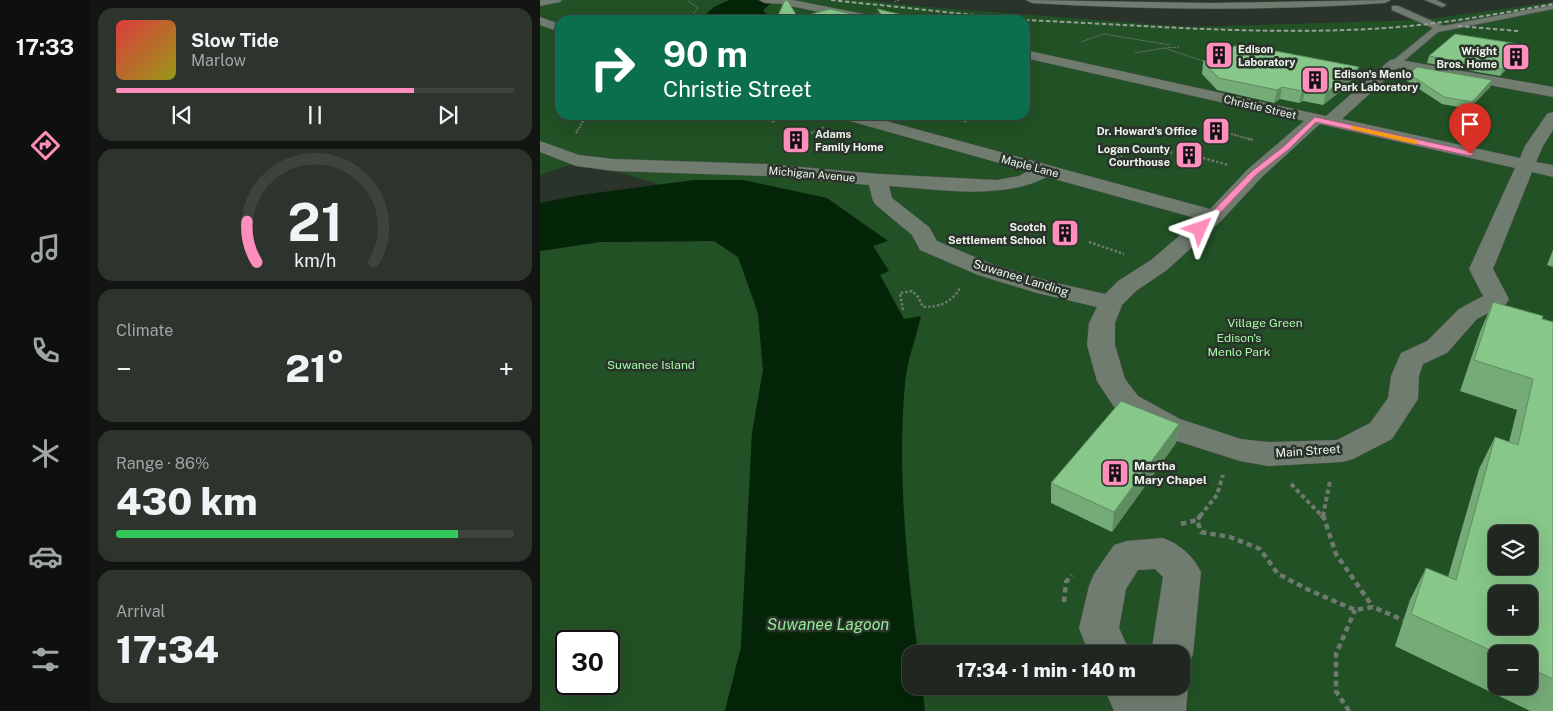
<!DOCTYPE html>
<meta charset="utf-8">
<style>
body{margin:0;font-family:"Public Sans",sans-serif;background:#2d332d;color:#f1f3f6;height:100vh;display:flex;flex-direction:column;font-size:19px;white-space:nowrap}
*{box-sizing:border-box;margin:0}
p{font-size:16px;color:#a2a5a5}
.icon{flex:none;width:28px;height:28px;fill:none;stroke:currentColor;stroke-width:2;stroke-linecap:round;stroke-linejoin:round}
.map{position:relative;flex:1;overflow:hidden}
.panel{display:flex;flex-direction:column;gap:8px;padding:8px;background:#121512;width:450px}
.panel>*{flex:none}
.top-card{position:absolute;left:15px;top:15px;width:475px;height:105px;border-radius:15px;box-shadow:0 5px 20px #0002,0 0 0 1px #3d443e;background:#0b6e4f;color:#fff;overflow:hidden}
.fabs{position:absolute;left:948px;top:525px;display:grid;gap:10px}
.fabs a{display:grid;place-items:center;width:50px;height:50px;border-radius:10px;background:#202720;box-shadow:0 5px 20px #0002,0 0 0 1px #3d443e;font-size:25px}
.speed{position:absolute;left:15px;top:630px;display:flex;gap:10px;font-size:25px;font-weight:700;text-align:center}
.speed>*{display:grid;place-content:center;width:65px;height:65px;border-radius:50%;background:#202720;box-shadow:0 5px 20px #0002,0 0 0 1px #3d443e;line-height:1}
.speed .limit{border:2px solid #111;border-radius:8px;background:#fff;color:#111}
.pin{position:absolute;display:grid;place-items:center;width:42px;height:42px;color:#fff;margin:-51px -21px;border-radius:50% 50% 50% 0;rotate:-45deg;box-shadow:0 0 5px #0007}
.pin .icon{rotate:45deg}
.me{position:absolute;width:55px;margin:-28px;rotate:47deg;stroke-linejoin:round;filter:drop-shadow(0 0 4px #0008)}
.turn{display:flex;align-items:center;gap:18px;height:105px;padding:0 25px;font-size:22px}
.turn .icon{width:65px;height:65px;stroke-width:2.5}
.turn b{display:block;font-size:35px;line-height:42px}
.big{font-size:38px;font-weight:800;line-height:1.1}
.panel .card{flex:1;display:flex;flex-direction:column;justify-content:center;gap:8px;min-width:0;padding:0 18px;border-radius:15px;background:#2d332d}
.panel .dial{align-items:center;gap:0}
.dial svg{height:130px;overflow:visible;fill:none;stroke:#3d443e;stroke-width:7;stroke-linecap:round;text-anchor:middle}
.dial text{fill:#f1f3f6;stroke:none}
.song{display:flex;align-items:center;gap:15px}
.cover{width:60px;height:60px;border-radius:8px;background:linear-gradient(135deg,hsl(0 70% 55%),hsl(60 70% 35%))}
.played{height:5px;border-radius:2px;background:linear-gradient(90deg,#fe8ebc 75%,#3d443e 75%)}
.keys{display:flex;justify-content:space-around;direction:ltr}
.heat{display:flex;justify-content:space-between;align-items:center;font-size:28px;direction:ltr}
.charge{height:8px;border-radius:4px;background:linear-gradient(90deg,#34c759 86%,#3d443e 0)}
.trip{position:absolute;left:362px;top:645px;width:288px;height:50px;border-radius:15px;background:#202720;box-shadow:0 5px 20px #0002,0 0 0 1px #3d443e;font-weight:800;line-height:50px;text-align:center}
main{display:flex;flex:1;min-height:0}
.dock{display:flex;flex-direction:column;width:90px;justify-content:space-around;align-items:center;background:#0d100d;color:#a2a5a5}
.dock .icon{width:35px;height:35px}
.dock .selected{color:#fe8ebc}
.dock b{font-size:22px;color:#f1f3f6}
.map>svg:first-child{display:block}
.green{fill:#225125;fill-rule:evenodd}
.water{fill:#042507}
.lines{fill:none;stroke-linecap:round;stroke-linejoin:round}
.lane-casing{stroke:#474f47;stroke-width:2}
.street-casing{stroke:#474f47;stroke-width:1}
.secondary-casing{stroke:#474f47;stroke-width:1}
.path-far4{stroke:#707970;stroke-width:1;stroke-dasharray:2 1;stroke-linecap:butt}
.path-far3{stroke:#707970;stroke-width:2;stroke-dasharray:2 1;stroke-linecap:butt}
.path-far2{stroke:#707970;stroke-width:2.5;stroke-dasharray:2.5 2;stroke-linecap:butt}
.path-far1{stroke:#707970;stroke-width:4;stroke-dasharray:4.5 3;stroke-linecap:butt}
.path{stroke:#707970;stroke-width:4.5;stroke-dasharray:5.5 4;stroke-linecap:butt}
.lane{fill:#707c70;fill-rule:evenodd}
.street{fill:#707c70;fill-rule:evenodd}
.secondary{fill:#707c70;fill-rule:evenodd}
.rail{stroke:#98a098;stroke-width:2;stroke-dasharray:4.5 2.5;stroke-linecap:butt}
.wall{fill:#74ab76;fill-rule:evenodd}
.shaded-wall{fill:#5e8b60}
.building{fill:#87c789;stroke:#5e8b60;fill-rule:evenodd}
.route{fill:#fe8ebc;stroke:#a55c7a}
.slow{fill:#f59e0b}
.labels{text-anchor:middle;stroke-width:5;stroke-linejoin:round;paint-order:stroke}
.far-poi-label{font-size:11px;font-weight:bold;fill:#eef4ee;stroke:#2a342a;text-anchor:end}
.far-street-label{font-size:11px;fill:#eef4ee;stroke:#2a342a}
.street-label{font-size:12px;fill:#eef4ee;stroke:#2a342a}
.park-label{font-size:12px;fill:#a4faa7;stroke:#2a342a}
.poi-label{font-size:12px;font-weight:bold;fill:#eef4ee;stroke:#2a342a;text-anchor:start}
.near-water-label{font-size:16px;font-style:italic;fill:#93e897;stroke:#2a342a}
</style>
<main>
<nav class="dock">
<b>17:33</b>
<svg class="icon selected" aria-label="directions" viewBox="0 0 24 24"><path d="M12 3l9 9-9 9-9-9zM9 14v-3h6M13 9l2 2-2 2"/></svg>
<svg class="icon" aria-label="music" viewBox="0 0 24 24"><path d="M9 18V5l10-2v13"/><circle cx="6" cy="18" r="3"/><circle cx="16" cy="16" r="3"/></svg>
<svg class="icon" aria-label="phone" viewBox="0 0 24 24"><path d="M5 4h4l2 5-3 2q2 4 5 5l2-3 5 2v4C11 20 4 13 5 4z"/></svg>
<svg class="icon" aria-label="climate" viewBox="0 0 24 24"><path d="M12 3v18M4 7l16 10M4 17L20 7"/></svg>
<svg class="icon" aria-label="car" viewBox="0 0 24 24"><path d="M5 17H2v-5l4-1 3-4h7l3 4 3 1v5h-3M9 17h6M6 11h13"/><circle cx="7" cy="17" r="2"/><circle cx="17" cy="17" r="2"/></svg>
<svg class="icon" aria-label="filters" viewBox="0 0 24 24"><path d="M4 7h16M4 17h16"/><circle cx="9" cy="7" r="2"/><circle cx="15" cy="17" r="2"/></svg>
</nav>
<section class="panel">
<div class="card">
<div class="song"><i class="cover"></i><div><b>Slow Tide</b><p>Marlow</p></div></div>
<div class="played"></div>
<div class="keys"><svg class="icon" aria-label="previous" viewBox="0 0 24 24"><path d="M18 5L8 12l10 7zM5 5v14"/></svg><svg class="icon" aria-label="pause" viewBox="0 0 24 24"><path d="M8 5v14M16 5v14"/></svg><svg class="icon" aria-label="next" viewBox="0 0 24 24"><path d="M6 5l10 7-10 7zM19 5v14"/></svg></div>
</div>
<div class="card dial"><svg viewBox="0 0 100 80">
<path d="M14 69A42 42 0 1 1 86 69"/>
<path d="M14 69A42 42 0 0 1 8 44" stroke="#fe8ebc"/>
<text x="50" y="56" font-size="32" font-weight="700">21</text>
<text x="50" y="72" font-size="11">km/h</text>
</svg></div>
<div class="card"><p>Climate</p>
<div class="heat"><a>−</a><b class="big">21°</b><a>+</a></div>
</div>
<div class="card"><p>Range · 86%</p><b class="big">430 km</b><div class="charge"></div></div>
<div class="card"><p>Arrival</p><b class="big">17:34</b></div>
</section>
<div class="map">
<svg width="1013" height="711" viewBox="0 0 1013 711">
<rect width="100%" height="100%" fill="#2a342a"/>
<!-- green -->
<g class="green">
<path d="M0 0H327L375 6 646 27 882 20 1013 2V711H355L333 246 40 161 0 175ZM20 20H485V115H20ZM956 534H989V566H956ZM956 594H989V626H956ZM371 654H641V686H371ZM956 654H989V686H956Z"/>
<path d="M174 241 198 256 218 313 223 370 212 434 201 647 185 711H0V251L60 242ZM26 641H69V684H26Z"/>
</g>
<!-- water -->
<g class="water">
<polygon points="189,0 235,0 224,9 224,12 229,15 219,20 174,20 168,18 167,13 174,7"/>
<path d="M154 180H203L287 198 348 241 333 246 349 271 340 275 364 319 381 316C376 338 367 361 365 383 357 473 367 565 378 654H371V686H382L385 711H185L201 647 212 433 223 370 218 313 198 257 174 241 60 242 0 251V203L40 195Z"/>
</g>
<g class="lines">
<defs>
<g id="lane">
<polygon points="885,0 896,0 906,5 902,7"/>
<polygon points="1013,5 1013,9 898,32 859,65 855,66 850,63 893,28 852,10 852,6 858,6 903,26"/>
</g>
<g id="street">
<polygon points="0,0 22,0 20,2 0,6"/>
<polygon points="219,0 253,0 334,16 340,20 317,20 241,4 225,3"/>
<polygon points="0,17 20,24 20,32 0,25"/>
<path d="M485 50 786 116 850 60 855 59 1013 87V97L858 68 802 119 980 158 985 146 1007 114 1013 112V130L1003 146 996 162 1013 165V177L992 172 953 269 969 299 966 304 937 319 907 353 883 364 879 376 878 399 852 439 813 459 802 462 728 466 700 461 618 435 576 410 557 381 547 345 549 323 557 307 497 293 438 275 380 250 372 235 336 205 333 201 329 185 227 176 74 171 36 166 0 152V141L39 155 74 159 227 164 339 174 457 180 479 176 488 171 299 118 297 115H324L670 209 708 169 764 121 485 58ZM780 124 975 168 929 269 943 296 919 309 887 341 861 353 851 376 848 398 830 423 797 440 728 442 701 439 640 419 598 396 585 379 575 345V323L582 305 596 291 627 270 681 221 722 177ZM507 177 659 219 611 260 578 281 565 294 512 282 454 265 397 241 389 227 352 198 349 186C399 189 461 201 507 177Z"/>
<path d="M623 538C640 544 653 556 661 572L653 654 647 668 641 670V654H611L623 577 615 569 598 570 586 589 579 628 591 654H549L539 628 549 586 554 574 574 545 587 541Z"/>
<polygon points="641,671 648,686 646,711 574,711 563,686 641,686"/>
</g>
<path id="secondary" d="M486 0 669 3 851 0 845 3C727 11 610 10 492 3Z"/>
</defs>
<!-- lane casing -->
<use href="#lane" class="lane-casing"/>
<!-- street casing -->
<use href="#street" class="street-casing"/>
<!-- secondary casing -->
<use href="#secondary" class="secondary-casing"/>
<!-- path-far4 -->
<g class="path-far4">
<polyline points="148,1 158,8 150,18 154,20"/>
<polyline points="354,2 360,0"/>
<polyline points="541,42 564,34 630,45"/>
<polyline points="639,47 624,48 666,62"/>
<polyline points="595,53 624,48"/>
</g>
<!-- path-far3 -->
<g class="path-far3">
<polyline points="663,61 666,62"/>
<polyline points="232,122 250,115"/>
<polyline points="424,122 438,115"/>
<polyline points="36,133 47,115"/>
<polyline points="271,133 284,127"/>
<polyline points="691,134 713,140"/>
</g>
<!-- path-far2 -->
<g class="path-far2">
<polyline points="708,139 713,140"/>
<polyline points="663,158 688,165"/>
<polyline points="573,161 593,148 614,154 620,150 633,153"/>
<polyline points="549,242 584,254"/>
<path d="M363 310 360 293 372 291 378 297 383 307C400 307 411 303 420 288"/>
</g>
<!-- path-far1 -->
<g class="path-far1">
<polyline points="751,484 782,516"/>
<polyline points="660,516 677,495 683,475"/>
<polyline points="783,516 790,481"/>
</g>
<!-- path -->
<g class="path">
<polyline points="661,515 657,520 661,532 690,537 720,549 738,574 771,591 815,610 833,607 863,620"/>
<polyline points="781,515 783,517"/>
<polyline points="783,515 796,554 833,607"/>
<polyline points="641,524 657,520"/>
<polyline points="524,602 526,582 532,575"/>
<polyline points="809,711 796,691 796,654 815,610"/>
</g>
<!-- lane -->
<use href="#lane" class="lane"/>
<!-- street -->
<use href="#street" class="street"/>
<!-- secondary -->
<use href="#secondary" class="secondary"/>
<!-- rail -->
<g class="rail">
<polyline points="291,0 482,20"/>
<path d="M485 20C599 25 715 35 829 29 891 26 952 15 1013 4"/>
<polyline points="918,26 978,31"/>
</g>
</g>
<!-- wall -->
<g class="wall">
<polygon points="983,51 960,76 887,63 889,56"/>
<polygon points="663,62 816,79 783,105 763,101 759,103 740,99 734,103 677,90 662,74"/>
<polygon points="869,74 952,80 950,87 929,109 902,104 867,81"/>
<polygon points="1013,250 1013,267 1007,265"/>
<path d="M953 302 1013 322V711H990L855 646 870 600 886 568 908 577 939 469 955 437 969 442 977 410 920 391 940 332ZM956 654H989V686H956Z"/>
<polygon points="639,424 636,443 572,532 511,503 511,483"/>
</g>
<!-- shaded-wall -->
<g class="shaded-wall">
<polygon points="985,45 983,51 960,76 963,69"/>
<polygon points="819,67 816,79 783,105 786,93"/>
<polygon points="952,80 950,87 929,109 932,102"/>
<polygon points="742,87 740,99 734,103 737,90"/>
<polygon points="765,88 763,101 759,103 762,91"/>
<polygon points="639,424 636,443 572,532 574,512"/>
</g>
<!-- building -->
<g class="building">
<polygon points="245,0 248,1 258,18 290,9 316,15 341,14 337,9 385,20 236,20"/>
<polygon points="915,34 985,45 963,69 889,56"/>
<polygon points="699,44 819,67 786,93 765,88 762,91 742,87 737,90 679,78 663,62"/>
<polygon points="877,67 952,80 932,102 904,97 869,74"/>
<path d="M953 302 1003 316 1002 319 1013 322V679L989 668V654H959L871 614 886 568 916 580 955 437 978 445 993 379 934 360ZM956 534H989V566H956ZM956 594H989V626H956Z"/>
<polygon points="581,401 639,424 574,512 511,483"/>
</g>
<!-- route -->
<polygon class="route" points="775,117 930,151 934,154 930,156 776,122 748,150 717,174 663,231 657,231 657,227 712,171 743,147"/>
<!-- slow -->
<polygon class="slow" points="813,126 875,140 879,142 875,144 811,129 810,128"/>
<!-- icons -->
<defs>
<symbol id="building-square" viewBox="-11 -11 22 22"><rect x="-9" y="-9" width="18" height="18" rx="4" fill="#fe8ebc" stroke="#2a342a"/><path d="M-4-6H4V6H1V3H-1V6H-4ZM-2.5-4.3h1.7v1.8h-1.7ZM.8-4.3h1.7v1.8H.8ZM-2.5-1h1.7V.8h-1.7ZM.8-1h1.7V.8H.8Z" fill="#111"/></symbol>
</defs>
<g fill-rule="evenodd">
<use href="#building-square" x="663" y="39" width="32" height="32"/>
<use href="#building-square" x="960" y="41" width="32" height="32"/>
<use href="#building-square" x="759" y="64" width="32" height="32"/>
<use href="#building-square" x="660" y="115" width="32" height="32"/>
<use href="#building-square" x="240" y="124" width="32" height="32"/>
<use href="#building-square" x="633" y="139" width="32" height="32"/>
<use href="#building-square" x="509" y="217" width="32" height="32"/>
<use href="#building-square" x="559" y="457" width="32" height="32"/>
</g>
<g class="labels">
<!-- far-poi labels -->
<g class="far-poi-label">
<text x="698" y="53" text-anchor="start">Edison<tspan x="698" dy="13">Laboratory</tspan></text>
<text x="957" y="55">Wright<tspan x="957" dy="13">Bros. Home</tspan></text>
<text x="794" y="78" text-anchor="start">Edison's Menlo<tspan x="794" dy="13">Park Laboratory</tspan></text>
<text x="657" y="135">Dr. Howard’s Office</text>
<text x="275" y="138" text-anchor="start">Adams<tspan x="275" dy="13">Family Home</tspan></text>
<text x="630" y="153">Logan County<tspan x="630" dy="13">Courthouse</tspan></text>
<text x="506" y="231">Scotch<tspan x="506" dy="13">Settlement School</tspan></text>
</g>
<!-- far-street labels -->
<g class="far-street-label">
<text transform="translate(720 107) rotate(13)" y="4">Christie Street</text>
<text transform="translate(490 166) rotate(15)" y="4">Maple Lane</text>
<text transform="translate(272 174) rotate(5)" y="4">Michigan Avenue</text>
</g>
<!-- street labels -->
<g class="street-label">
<text transform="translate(481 278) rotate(17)" y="4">Suwanee Landing</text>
<text transform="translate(768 451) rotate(-4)" y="4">Main Street</text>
</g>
<!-- park labels -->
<g class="park-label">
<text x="725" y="327">Village Green</text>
<text x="699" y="342">Edison's<tspan x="699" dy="14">Menlo Park</tspan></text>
<text x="111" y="369">Suwanee Island</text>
</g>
<!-- poi labels -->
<g class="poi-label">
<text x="594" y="470">Martha<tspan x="594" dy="14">Mary Chapel</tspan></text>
</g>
<!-- near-water labels -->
<g class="near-water-label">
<text x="288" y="630">Suwanee Lagoon</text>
</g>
</g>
</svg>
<div class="fabs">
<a><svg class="icon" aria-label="layers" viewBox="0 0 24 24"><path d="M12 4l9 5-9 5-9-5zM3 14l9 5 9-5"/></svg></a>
<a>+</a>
<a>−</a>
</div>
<div class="speed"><div class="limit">30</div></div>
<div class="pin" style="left:930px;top:154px;background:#d93025"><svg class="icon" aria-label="arrive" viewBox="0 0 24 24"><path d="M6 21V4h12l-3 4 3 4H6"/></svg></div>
<svg class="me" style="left:660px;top:229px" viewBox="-20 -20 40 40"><path d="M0-17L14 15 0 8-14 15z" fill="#fe8ebc" stroke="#fff" stroke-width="4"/></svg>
<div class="trip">17:34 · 1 min · 140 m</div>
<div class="top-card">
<div class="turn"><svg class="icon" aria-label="right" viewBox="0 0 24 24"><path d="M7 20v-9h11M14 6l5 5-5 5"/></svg><div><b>90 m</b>Christie Street</div></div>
</div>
</div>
</main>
